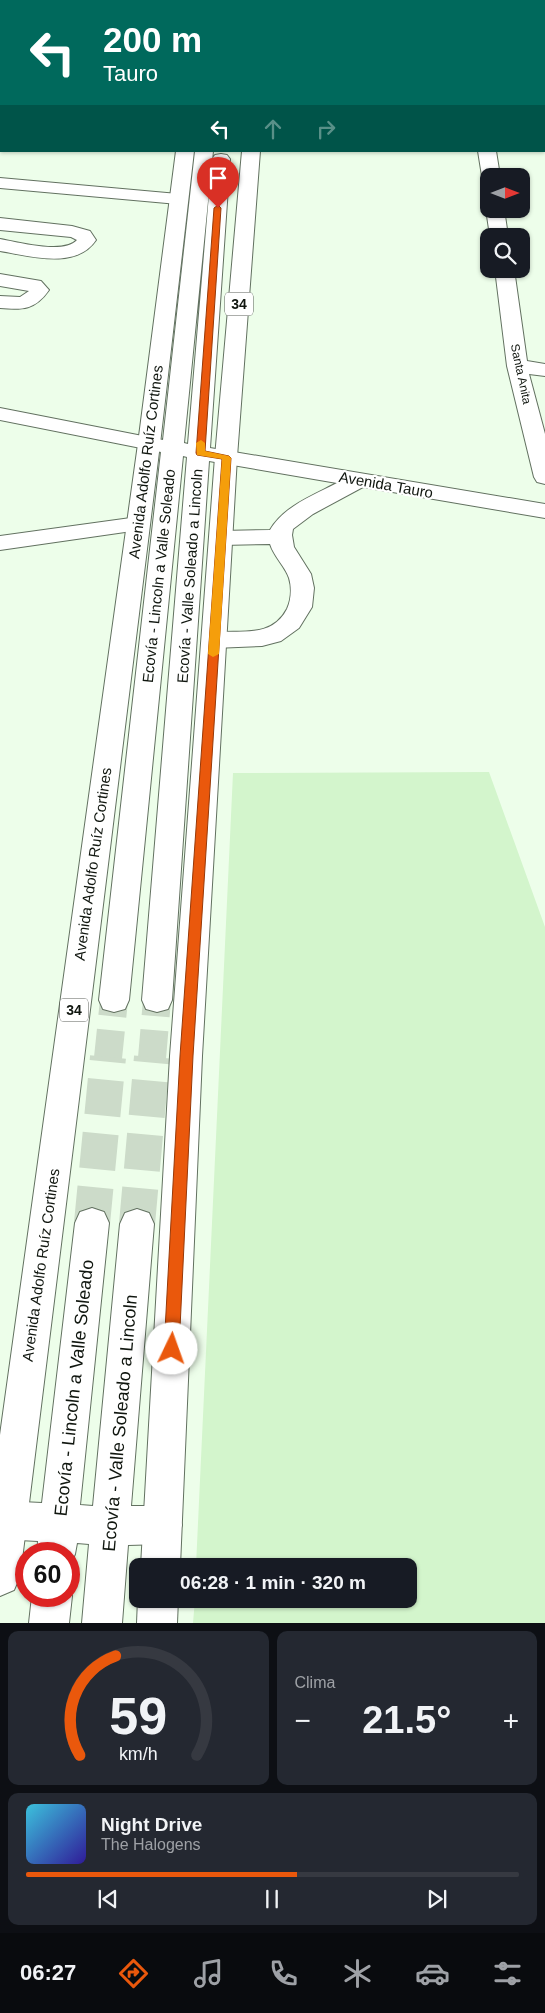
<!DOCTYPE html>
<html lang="es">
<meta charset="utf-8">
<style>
body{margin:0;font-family:Arial,sans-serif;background:#242831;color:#f1f3f6;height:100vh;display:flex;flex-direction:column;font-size:19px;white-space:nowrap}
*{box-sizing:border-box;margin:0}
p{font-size:16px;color:#9ea1a6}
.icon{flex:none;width:28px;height:28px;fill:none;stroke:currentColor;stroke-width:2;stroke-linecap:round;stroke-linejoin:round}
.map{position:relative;height:1623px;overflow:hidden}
.side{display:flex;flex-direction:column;gap:8px;padding:8px;background:#0d0f14;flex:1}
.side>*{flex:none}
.banner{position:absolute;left:0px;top:0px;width:545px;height:152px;box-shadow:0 1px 4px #0004;background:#00695c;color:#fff;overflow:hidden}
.needle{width:32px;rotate:90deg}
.fabs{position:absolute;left:480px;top:168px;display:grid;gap:10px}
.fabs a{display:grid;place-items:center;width:50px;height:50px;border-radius:10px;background:#171b24;box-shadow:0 1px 4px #0004;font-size:25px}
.speed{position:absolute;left:15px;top:1542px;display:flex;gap:10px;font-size:25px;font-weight:700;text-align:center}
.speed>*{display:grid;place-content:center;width:65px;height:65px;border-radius:50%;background:#171b24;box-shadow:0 1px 4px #0004;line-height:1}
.speed .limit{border:8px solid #d22;background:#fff;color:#111}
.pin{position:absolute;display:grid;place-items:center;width:42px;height:42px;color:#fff;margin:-51px -21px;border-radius:50% 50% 50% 0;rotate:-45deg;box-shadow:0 0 5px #0007}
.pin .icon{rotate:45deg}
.me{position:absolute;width:55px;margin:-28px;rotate:3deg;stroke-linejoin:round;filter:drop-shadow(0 0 4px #0008)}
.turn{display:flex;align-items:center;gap:18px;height:105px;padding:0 20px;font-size:22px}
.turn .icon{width:65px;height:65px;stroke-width:2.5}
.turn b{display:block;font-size:35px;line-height:42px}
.lanes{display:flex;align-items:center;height:48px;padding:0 20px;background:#0003;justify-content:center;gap:25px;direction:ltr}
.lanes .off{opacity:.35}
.big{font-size:38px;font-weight:700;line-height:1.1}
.side .widget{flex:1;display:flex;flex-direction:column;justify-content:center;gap:8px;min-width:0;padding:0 18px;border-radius:10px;background:#242831}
.side .dial{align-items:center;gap:0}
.dial svg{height:130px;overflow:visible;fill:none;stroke:#363941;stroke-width:7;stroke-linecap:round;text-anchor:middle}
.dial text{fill:#f1f3f6;stroke:none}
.song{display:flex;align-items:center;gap:15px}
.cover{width:60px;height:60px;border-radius:8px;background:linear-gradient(135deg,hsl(190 70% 55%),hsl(250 70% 35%))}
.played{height:5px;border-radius:2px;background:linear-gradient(90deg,#ea580c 55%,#363941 55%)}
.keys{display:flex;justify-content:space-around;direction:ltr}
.heat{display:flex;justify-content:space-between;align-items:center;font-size:28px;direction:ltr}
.side .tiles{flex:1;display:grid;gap:8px;grid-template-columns:1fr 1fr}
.widget:last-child{grid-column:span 2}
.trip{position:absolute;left:129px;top:1558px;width:288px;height:50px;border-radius:10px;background:#171b24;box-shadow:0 1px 4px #0004;font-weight:700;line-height:50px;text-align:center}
.menu{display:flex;height:80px;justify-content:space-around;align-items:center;background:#090b0e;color:#9ea1a6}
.menu .icon{width:35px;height:35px}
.menu .selected{color:#ea580c}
.menu b{font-size:22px;color:#f1f3f6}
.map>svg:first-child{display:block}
.green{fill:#d3f5cc}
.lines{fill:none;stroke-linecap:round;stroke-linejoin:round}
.minor-tunnel-far1{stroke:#ccdbc9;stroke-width:28;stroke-dasharray:28 14;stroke-linecap:butt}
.minor-tunnel{stroke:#ccdbc9;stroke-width:36;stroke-dasharray:36 18;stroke-linecap:butt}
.minor-casing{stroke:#627160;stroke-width:2}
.major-casing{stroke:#627160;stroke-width:2}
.minor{fill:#fff;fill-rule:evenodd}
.major{fill:#fff;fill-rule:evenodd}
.route{fill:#ea580c;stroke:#983908}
.slow{fill:#f59e0b}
.labels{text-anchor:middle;stroke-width:4.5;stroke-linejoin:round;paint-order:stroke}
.far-street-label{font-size:12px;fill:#10160f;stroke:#fff}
.shield{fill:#fff;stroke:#585c57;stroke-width:1}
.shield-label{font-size:14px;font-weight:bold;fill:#10160f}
.street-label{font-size:15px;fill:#10160f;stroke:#fff}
.near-street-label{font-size:18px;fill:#10160f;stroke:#fff}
</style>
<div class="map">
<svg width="545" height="1623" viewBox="0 0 545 1623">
<rect width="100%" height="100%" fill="#edfeea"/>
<!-- green -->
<polygon class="green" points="489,772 545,927 545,1623 193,1623 195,1599 408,1599 408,1566 196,1566 233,773"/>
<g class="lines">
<!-- minor-tunnel-far1 -->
<g class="minor-tunnel-far1">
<polyline points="108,1058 114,1000"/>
<polyline points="152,1058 157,1000"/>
</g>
<!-- minor-tunnel -->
<g class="minor-tunnel">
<polyline points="92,1223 108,1057"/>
<polyline points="137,1224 152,1057"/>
</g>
<defs>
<g id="minor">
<rect x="213" y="0" width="14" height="1"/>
<rect x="307" y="0" width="14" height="1"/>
<rect x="459" y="0" width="14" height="1"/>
<path d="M195 151H213L184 443 188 444 212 159 215 155 221 154 227 155 230 159 210 448 545 504V518L363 487 313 514 293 529 292 535 294 547 311 574 314 588 312 607 299 628 281 641 262 646 214 648 205 646 202 640 205 634C233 627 270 642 287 609 291 600 292 588 289 578 285 566 274 557 270 544L221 545 213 543 209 538 213 533 221 531 270 530C284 506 314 495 337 483L209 461 172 1000 168 1009 157 1012 146 1009 142 1000 187 457 183 456 129 1000 125 1009 114 1012 103 1009 99 1000 161 452 0 420V408L163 440Z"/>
<polygon points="478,151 496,151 500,176 489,176 489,181 485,180 482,176"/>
<polygon points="0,178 178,194 184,195 187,199 184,203 178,204 0,188"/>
<polygon points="489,205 489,209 504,209 508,236 490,236 486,209"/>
<path d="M0 218 72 226 90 231 96 240C76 270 30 256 0 251V239C18 242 64 255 77 240L71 237 0 230Z"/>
<polygon points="495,269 514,269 527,361 545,364 545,376 529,374 545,434 545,484 537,482 534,477 507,366"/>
<path d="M0 274 41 281 49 290C35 310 23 310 0 308V296L20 297 29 291 0 286Z"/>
<polygon points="138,517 146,519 150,524 146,529 0,550 0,536"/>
<polygon points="92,1208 104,1212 109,1223 80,1505 93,1506 120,1224 125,1213 137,1209 149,1213 154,1224 131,1506 163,1506 177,1511 182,1525 177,1539 163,1544 128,1545 122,1623 82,1623 89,1544 77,1543 75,1554 69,1568 69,1554 37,1554 38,1541 0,1539 0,1501 42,1503 75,1223 80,1212"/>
<polygon points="69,1589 72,1596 69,1623 29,1623 32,1596 69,1596"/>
</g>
<g id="major">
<rect x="200" y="0" width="14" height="1"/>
<rect x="256" y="0" width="14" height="1"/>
<polygon points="176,151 194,151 160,444 20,1576 14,1590 0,1596 0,1435 138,444"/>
<polygon points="242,151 260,151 237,457 202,1056 180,1566 141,1566 170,1056 215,457"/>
<polygon points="138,1599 178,1599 177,1623 137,1623"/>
</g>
</defs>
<!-- minor casing -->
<use href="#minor" class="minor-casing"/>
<!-- major casing -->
<use href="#major" class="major-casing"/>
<!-- minor -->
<use href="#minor" class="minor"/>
<!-- major -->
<use href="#major" class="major"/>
</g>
<!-- route -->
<polygon class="route" points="218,205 221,208 205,451 229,456 231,458 193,1056 179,1349 177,1354 172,1356 167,1354 164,1349 180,1056 222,459 197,455 196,453 214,208"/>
<!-- slow -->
<polygon class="slow" points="201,440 205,443 205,451 229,456 231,458 219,654 213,657 208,654 222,459 197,455 196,443"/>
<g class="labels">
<!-- far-street labels -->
<g class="far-street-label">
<text transform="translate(521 374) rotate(78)" y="4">Santa Anita</text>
</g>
<!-- shield labels -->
<g class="shield">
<rect x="225" y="292.5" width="28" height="23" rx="4"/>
<rect x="60" y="998.5" width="28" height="23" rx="4"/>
</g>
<g class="shield-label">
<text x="239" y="309">34</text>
<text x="74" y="1015">34</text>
</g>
<!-- street labels -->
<g class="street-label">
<text transform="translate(146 462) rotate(-83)" y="5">Avenida Adolfo Ruíz Cortines</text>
<text transform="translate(386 485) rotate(10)" y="5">Avenida Tauro</text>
<text transform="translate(159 576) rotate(-84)" y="5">Ecovía - Lincoln a Valle Soleado</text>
<text transform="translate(190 576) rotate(-86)" y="5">Ecovía - Valle Soleado a Lincoln</text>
<text transform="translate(93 864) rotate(-82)" y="5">Avenida Adolfo Ruíz Cortines</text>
<text transform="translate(41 1265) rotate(-82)" y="5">Avenida Adolfo Ruíz Cortines</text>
</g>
<!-- near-street labels -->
<g class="near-street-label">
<text transform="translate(74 1388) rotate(-84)" y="6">Ecovía - Lincoln a Valle Soleado</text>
<text transform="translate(120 1423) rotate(-85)" y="6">Ecovía - Valle Soleado a Lincoln</text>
</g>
</g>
</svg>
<div class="fabs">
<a><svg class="needle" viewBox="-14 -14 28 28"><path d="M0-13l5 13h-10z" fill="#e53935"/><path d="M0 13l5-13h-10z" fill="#9ea1a6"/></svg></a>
<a><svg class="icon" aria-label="search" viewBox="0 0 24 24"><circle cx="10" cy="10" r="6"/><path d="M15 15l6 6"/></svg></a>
</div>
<div class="speed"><div class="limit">60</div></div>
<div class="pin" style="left:218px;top:208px;background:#d93025"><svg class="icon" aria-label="arrive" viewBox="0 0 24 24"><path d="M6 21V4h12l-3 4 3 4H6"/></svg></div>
<svg class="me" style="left:172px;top:1349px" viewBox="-20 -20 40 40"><circle r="19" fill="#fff"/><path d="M0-13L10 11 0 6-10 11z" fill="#ea580c"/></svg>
<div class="trip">06:28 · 1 min · 320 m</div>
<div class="banner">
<div class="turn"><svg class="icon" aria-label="left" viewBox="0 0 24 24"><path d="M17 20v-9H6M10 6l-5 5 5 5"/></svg><div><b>200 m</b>Tauro</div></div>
<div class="lanes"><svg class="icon" aria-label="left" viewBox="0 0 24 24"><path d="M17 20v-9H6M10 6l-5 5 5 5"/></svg><svg class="icon off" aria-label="ahead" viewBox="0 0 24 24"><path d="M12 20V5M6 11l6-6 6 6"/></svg><svg class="icon off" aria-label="right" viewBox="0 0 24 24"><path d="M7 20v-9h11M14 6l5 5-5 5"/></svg></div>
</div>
</div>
<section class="side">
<div class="tiles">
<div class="widget dial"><svg viewBox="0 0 100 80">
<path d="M14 69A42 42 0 1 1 86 69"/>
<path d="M14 69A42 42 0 0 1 36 8" stroke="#ea580c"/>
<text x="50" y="56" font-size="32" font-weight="700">59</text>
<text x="50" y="72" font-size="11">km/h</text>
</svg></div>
<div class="widget"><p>Clima</p>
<div class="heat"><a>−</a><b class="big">21.5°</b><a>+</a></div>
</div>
<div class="widget">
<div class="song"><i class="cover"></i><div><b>Night Drive</b><p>The Halogens</p></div></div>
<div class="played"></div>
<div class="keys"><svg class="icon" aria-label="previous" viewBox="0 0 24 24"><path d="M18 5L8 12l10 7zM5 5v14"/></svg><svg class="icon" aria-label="pause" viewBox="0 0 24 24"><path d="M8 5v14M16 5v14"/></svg><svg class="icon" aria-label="next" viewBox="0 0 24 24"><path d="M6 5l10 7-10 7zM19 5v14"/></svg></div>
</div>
</div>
</section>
<nav class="menu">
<b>06:27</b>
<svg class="icon selected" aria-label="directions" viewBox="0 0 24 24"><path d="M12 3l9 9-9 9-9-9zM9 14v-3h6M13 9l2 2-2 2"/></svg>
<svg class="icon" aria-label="music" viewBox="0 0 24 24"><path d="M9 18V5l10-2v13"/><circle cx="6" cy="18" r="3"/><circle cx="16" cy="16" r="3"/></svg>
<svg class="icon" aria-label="phone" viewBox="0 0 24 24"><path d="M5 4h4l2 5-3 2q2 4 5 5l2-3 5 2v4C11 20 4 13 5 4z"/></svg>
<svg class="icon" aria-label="climate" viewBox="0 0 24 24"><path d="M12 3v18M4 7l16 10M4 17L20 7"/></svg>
<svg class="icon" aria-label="car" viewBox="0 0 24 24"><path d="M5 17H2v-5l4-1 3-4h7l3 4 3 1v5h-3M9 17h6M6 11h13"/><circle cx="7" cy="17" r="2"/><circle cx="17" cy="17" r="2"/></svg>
<svg class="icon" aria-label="filters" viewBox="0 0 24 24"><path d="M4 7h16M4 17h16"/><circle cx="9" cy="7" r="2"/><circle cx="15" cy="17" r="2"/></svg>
</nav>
